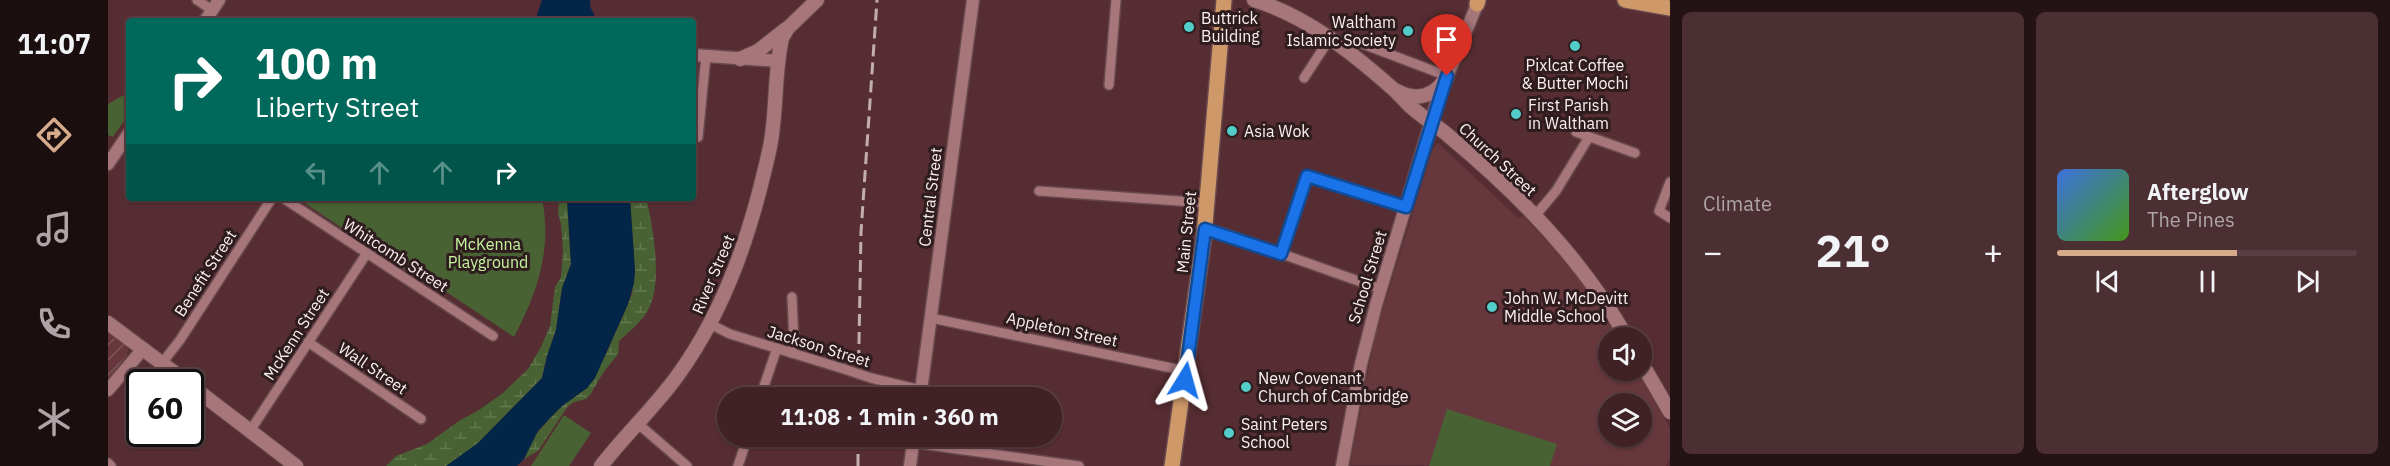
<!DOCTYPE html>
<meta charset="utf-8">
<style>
body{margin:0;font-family:"IBM Plex Sans",sans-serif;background:#4b2f32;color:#f1f3f6;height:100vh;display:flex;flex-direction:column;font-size:22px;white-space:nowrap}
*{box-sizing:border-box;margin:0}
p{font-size:20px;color:#aea4a7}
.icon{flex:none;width:33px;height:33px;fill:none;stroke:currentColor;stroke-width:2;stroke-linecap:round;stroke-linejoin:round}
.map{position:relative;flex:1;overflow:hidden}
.drawer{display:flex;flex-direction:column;gap:12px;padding:12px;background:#231315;width:720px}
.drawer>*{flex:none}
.guide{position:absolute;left:18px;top:18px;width:570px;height:183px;border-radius:6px;box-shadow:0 2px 4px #0004,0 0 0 2px #593f43;background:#00695c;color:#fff;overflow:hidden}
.fabs{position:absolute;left:1490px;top:327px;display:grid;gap:12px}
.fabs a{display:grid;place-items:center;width:54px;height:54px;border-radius:50%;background:#402226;box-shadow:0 2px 4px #0004,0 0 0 2px #593f43;font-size:30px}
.speed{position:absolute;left:18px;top:369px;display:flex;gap:12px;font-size:30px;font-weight:700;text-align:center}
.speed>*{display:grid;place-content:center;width:78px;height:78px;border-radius:50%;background:#402226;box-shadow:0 2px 4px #0004,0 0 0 2px #593f43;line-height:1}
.speed .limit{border:3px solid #111;border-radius:9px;background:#fff;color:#111}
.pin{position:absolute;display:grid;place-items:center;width:51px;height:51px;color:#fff;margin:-62px -26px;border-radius:50% 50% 50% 0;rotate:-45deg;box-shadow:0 0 6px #0007}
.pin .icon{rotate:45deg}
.me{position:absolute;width:66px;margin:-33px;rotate:8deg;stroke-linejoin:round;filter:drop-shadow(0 0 4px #0008)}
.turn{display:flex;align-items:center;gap:21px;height:126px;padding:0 30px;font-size:27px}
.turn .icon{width:78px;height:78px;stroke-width:2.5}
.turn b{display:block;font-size:42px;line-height:51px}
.lanes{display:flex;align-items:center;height:57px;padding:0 30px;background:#0003;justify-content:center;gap:30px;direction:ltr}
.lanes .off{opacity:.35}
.big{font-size:45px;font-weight:700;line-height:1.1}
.drawer .tile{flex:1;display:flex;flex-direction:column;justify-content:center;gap:9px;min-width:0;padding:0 21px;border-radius:9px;background:#4b2f32}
.song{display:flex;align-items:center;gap:18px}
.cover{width:72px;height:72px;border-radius:9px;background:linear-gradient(135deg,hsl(220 70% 55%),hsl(100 70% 35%))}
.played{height:6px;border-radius:3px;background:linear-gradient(90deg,#d6ab8b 60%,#593f43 60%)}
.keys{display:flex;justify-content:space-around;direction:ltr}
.heat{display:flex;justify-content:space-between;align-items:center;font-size:33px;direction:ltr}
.drawer .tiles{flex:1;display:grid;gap:12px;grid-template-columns:repeat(2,1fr)}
.trip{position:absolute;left:609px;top:387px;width:345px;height:60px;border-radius:30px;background:#402226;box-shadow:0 2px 4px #0004,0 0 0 2px #593f43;font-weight:700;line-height:60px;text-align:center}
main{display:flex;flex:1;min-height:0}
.dock{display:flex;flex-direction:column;width:108px;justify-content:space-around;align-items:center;background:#1a0e0f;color:#aea4a7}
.dock .icon{width:42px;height:42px}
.dock .active{color:#d6ab8b}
.dock b{font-size:27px;color:#f1f3f6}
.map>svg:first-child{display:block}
.built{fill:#66373d;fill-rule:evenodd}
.industrial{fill:url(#industrial-furrows)}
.wetland{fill:url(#wetland-marsh)}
.green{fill:#486233}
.water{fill:#032547}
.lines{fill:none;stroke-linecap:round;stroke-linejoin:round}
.minor-casing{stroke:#68494e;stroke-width:12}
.tertiary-casing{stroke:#68494e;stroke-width:15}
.secondary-casing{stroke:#68494e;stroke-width:16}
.primary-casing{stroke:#68494e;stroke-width:18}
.minor{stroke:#a6767b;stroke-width:9}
.tertiary{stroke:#a6767b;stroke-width:12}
.secondary{stroke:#a6767b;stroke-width:14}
.primary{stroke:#cf9868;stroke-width:15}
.rail{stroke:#c2adaf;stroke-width:3;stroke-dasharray:12 6;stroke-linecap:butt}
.minor-bridge-casing{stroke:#68494e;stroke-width:12;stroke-linecap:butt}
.minor-bridge{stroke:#a6767b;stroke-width:9}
.route-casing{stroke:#114b97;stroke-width:15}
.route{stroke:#1a73e8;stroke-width:10}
.poi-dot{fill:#53cdca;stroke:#2f1c1e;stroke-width:2}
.labels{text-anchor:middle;stroke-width:6;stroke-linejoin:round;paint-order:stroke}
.poi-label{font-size:16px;fill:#fbf0f1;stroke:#2f1c1e;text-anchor:start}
.street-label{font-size:16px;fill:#fbf0f1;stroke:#2f1c1e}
.park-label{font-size:16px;fill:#c3f49e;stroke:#2f1c1e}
</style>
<main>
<nav class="dock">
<b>11:07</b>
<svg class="icon active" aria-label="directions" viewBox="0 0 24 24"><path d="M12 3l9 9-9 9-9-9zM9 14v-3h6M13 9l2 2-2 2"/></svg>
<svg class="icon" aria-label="music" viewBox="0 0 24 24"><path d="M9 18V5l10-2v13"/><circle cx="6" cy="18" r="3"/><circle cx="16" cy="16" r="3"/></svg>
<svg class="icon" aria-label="phone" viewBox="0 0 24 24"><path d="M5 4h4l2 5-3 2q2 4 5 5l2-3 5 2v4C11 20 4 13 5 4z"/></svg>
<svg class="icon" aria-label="climate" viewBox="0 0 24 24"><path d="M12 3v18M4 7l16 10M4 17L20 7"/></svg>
</nav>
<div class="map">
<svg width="1562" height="466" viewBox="0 0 1562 466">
<defs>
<pattern id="industrial-furrows" width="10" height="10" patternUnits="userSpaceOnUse" patternTransform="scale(1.5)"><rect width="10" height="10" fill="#66373d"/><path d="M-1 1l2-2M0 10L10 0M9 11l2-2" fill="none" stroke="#7d545a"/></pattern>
<pattern id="wetland-marsh" width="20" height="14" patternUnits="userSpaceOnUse" patternTransform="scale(1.5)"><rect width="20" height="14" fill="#486233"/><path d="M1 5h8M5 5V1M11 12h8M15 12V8" fill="none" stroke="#637951"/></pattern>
</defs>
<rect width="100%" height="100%" fill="#562d32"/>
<!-- built -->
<path class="built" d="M1330 143 1410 218 1415 216 1447 250 1484 293 1510 337 1500 338V370L1529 371 1562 428V458L1558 466 1242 465 1268 331 1325 148ZM1500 404H1533V436H1500Z"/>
<!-- industrial -->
<polygon class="industrial" points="0,332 20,348 19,355 0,379"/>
<!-- wetland -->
<g class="wetland">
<polygon points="451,198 459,198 463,264 454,288 448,330 439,356 434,378 370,443 342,464 338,466 278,466 288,456 319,444 351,421 371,410 395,393 420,369 433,347 442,326 447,287 453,277 455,251 453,224 450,213"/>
<path d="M522 198H538C545 225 554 280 542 306 536 320 522 331 511 341L510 354 495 373 482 395 478 399 466 402 460 406 430 451 416 459 425 438 442 418 454 406 479 388 498 354 520 304 524 294 527 271Z"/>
</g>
<!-- green -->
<g class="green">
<polygon points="21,92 21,114 5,137 0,135 0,104"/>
<path d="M189 198H434C444 249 430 292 406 337L308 272 305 275Z"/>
<polygon points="1339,409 1449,444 1442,466 1321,466"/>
<polygon points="456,415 483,433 461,466 423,466"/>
</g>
<!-- water -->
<g class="water">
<polygon points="434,0 482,0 482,6 489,21 427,21"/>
<polygon points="459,198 522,198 527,271 526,283 520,304 487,378 479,388 454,406 442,418 430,431 416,459 409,466 338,466 370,443 434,378 439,356 448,330 454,288 463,264"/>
</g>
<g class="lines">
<defs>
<g id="minor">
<polyline points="89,0 104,10"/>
<polyline points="1237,50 1247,41 1339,76"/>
<polyline points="1196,78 1222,38"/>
<polyline points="1001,85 1008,0"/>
<polyline points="1468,132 1527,153"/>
<polyline points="590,137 598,56"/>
<polyline points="1562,182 1551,211 1562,218"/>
<polyline points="931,191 1099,203"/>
<polyline points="175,198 385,336"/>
<polyline points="1427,216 1448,191 1481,137"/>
<polyline points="1097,229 1112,232 1273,289"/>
<polyline points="1173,254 1199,176 1298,207"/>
<polyline points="823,318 1078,371"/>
<polyline points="602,324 622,334 736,369"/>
<polyline points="200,342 313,419"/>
<polyline points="683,353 686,343 684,297"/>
<polyline points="54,363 72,340 164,198"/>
<polyline points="763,378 813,390"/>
<polyline points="652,398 669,348"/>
<polyline points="528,422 579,466"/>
<polyline points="142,431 259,253"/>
<polyline points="806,443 971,466"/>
<polyline points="0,463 3,466"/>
<polyline points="630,466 640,436"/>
</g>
<g id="tertiary">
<polyline points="97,21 111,0"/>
<polyline points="585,55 671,61"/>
<polyline points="0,164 21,133"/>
<polyline points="0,390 35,349"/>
<polyline points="812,398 865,0"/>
<polyline points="802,466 806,436"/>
<polyline points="1234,466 1253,364 1268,305 1330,98 1371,0"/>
</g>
<g id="secondary">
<path d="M1146 0C1198 16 1242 51 1283 87 1290 93 1296 100 1302 106 1315 118 1330 126 1342 137 1411 194 1475 260 1519 338"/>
<polyline points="632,59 650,51 678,29"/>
<path d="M1289 91C1309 102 1328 96 1339 76"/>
<polyline points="0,323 79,382"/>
<polyline points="1533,362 1562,412"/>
<polyline points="82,385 188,466"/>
<path d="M493 466C517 435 547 407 570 375 619 307 644 229 662 147 669 112 666 74 674 38L680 28 709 0"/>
</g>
<g id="primary">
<polyline points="1517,0 1562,8"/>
<polyline points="1369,4 1370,0"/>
<polyline points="1064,466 1096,236 1116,0"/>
</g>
</defs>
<!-- minor casing -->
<use href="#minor" class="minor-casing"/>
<!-- tertiary casing -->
<use href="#tertiary" class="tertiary-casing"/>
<!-- secondary casing -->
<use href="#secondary" class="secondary-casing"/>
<!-- primary casing -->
<use href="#primary" class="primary-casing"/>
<!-- minor -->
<use href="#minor" class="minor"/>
<!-- tertiary -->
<use href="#tertiary" class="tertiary"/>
<!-- secondary -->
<use href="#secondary" class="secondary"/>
<!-- primary -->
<use href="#primary" class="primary"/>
<!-- rail -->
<g class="rail">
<polyline points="750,398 753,232 769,0"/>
<polyline points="750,466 750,436"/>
</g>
<defs>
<polyline id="minor-bridge" points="736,369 763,378"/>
</defs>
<!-- minor-bridge casing -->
<use href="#minor-bridge" class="minor-bridge-casing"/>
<!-- minor-bridge -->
<use href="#minor-bridge" class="minor-bridge"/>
</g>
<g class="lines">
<defs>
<polyline id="route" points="1077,380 1097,229 1173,254 1199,176 1298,207 1339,76"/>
</defs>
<!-- route casing -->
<use href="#route" class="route-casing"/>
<!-- route -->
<use href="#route" class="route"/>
</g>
<!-- markers -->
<g class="poi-dot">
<circle cx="1081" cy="27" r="6"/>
<circle cx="1300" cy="31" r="6"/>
<circle cx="1467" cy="46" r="6"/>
<circle cx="1408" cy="114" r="6"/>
<circle cx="1124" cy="131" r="6"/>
<circle cx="1384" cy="307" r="6"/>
<circle cx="1138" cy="387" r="6"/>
<circle cx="1121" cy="433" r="6"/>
</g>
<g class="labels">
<!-- poi labels -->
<g class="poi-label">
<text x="1093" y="24">Buttrick<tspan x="1093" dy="18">Building</tspan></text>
<text x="1288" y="28" text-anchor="end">Waltham<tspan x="1288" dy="18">Islamic Society</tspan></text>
<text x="1467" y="71" text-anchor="middle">Pixlcat Coffee<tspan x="1467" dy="18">&amp; Butter Mochi</tspan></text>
<text x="1420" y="111">First Parish<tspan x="1420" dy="18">in Waltham</tspan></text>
<text x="1136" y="137">Asia Wok</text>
<text x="1396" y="304">John W. McDevitt<tspan x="1396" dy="18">Middle School</tspan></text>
<text x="1150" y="384">New Covenant<tspan x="1150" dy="18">Church of Cambridge</tspan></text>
<text x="1133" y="430">Saint Peters<tspan x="1133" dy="18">School</tspan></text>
</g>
<!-- street labels -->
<g class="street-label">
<text transform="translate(1390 159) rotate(43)" y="6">Church Street</text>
<text transform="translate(822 197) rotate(-83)" y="6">Central Street</text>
<text transform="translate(1078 232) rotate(-84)" y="6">Main Street</text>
<text transform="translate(288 255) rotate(33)" y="6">Whitcomb Street</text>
<text transform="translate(97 273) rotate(-57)" y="6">Benefit Street</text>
<text transform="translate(605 274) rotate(-67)" y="6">River Street</text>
<text transform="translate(1259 277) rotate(-73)" y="6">School Street</text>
<text transform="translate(954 329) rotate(12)" y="6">Appleton Street</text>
<text transform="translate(188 334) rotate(-57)" y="6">McKenn Street</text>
<text transform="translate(711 346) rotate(17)" y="6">Jackson Street</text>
<text transform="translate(265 368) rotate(34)" y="6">Wall Street</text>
</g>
<!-- park labels -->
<g class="park-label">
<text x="380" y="250">McKenna<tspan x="380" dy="18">Playground</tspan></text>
</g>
</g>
</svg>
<div class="fabs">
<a><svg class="icon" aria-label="sound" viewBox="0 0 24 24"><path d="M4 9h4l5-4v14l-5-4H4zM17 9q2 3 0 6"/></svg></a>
<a><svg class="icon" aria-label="layers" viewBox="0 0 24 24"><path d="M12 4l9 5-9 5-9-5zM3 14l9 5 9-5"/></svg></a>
</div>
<div class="speed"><div class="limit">60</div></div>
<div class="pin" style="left:1339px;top:76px;background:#d93025"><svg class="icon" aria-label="arrive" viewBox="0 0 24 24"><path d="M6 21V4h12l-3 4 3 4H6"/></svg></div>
<svg class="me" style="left:1077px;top:380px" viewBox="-20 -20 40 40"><path d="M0-17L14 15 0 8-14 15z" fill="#1a73e8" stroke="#fff" stroke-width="4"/></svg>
<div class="trip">11:08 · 1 min · 360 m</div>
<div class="guide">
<div class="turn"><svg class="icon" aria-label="right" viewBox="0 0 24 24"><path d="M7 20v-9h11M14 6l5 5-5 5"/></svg><div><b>100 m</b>Liberty Street</div></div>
<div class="lanes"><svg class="icon off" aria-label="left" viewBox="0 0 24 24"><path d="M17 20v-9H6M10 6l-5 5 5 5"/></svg><svg class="icon off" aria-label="ahead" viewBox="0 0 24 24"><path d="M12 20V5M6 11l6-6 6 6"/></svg><svg class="icon off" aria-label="ahead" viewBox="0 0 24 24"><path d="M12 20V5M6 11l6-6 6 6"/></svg><svg class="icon" aria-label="right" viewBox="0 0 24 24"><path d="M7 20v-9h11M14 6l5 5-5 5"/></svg></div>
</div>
</div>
<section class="drawer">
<div class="tiles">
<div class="tile"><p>Climate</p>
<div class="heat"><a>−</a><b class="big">21°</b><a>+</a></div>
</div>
<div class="tile">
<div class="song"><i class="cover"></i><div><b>Afterglow</b><p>The Pines</p></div></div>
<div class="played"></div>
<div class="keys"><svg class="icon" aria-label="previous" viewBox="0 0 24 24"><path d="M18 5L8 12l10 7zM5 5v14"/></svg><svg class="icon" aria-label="pause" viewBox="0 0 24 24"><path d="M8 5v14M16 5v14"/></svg><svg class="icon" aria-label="next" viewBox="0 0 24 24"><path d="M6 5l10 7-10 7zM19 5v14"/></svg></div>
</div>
</div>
</section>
</main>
